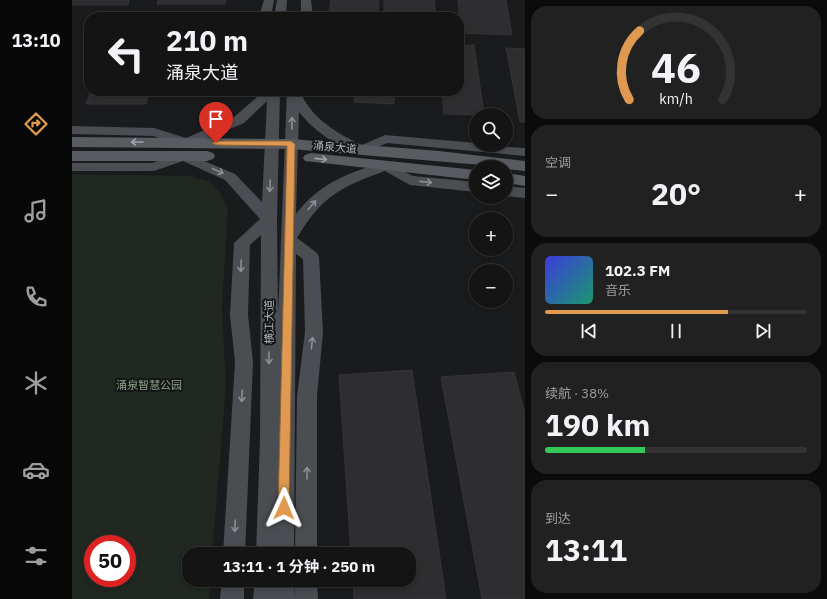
<!DOCTYPE html>
<html lang="zh">
<meta charset="utf-8">
<style>
body{margin:0;font-family:"IBM Plex Sans","Noto Sans SC",sans-serif;background:#212122;color:#f1f3f6;height:100vh;display:flex;flex-direction:column;font-size:15px;white-space:nowrap}
*{box-sizing:border-box;margin:0}
p{font-size:13px;color:#9d9ea0}
.icon{flex:none;width:22px;height:22px;fill:none;stroke:currentColor;stroke-width:2;stroke-linecap:round;stroke-linejoin:round}
.map{position:relative;flex:1;overflow:hidden}
.details{display:flex;flex-direction:column;gap:6px;padding:6px;background:#0b0b0c;width:302px}
.details>*{flex:none}
.top-card{position:absolute;left:12px;top:12px;width:380px;height:84px;border-radius:16px;box-shadow:0 2px 6px #0003,0 0 0 1px #333334;background:#141415;color:#f1f3f6;overflow:hidden}
.tools{position:absolute;left:397px;top:108px;display:grid;gap:8px}
.tools a{display:grid;place-items:center;width:44px;height:44px;border-radius:50%;background:#141415;box-shadow:0 2px 6px #0003,0 0 0 1px #333334;font-size:20px}
.speed{position:absolute;left:12px;top:535px;display:flex;gap:8px;font-size:20px;font-weight:700;text-align:center}
.speed>*{display:grid;place-content:center;width:52px;height:52px;border-radius:50%;background:#141415;box-shadow:0 2px 6px #0003,0 0 0 1px #333334;line-height:1}
.speed .limit{border:6px solid #d22;background:#fff;color:#111}
.pin{position:absolute;display:grid;place-items:center;width:34px;height:34px;color:#fff;margin:-41px -17px;border-radius:50% 50% 50% 0;rotate:-45deg;box-shadow:0 0 4px #0007}
.pin .icon{rotate:45deg}
.me{position:absolute;width:44px;margin:-22px;rotate:1deg;stroke-linejoin:round;filter:drop-shadow(0 0 3px #0008)}
.turn{display:flex;align-items:center;gap:14px;height:84px;padding:0 16px;font-size:18px}
.turn .icon{width:52px;height:52px;stroke-width:2.5}
.turn b{display:block;font-size:28px;line-height:34px}
.big{font-size:30px;font-weight:700;line-height:1.1}
.details .card{flex:1;display:flex;flex-direction:column;justify-content:center;gap:6px;min-width:0;padding:0 14px;border-radius:16px;background:#212122}
.details .dial{align-items:center;gap:0}
.dial svg{height:104px;overflow:visible;fill:none;stroke:#333334;stroke-width:7;stroke-linecap:round;text-anchor:middle}
.dial text{fill:#f1f3f6;stroke:none}
.song{display:flex;align-items:center;gap:12px}
.cover{width:48px;height:48px;border-radius:6px;background:linear-gradient(135deg,hsl(240 70% 55%),hsl(160 70% 35%))}
.played{height:4px;border-radius:2px;background:linear-gradient(90deg,#df9950 70%,#333334 70%)}
.keys{display:flex;justify-content:space-around;direction:ltr}
.heat{display:flex;justify-content:space-between;align-items:center;font-size:22px;direction:ltr}
.charge{height:6px;border-radius:3px;background:linear-gradient(90deg,#34c759 38%,#333334 0)}
.trip{position:absolute;left:110px;top:547px;width:234px;height:40px;border-radius:16px;background:#141415;box-shadow:0 2px 6px #0003,0 0 0 1px #333334;font-weight:700;line-height:40px;text-align:center}
main{display:flex;flex:1;min-height:0}
.tab-bar{display:flex;flex-direction:column;width:72px;justify-content:space-around;align-items:center;background:#080808;color:#9d9ea0}
.tab-bar .icon{width:28px;height:28px}
.tab-bar .selected{color:#df9950}
.tab-bar b{font-size:18px;color:#f1f3f6}
.map>svg:first-child{display:block}
.green{fill:#212721;fill-rule:evenodd}
.building{fill:#2e2e30;stroke:#353538}
.lines{fill:none;stroke-linecap:round;stroke-linejoin:round}
.secondary{fill:#4a4d51;fill-rule:evenodd}
.primary{fill:#585b60;fill-rule:evenodd}
.oneway{stroke:#8b9095}
.oneway2{stroke:#9da2a8}
.route{fill:#df9950;stroke:#916334}
.labels{text-anchor:middle;stroke-width:4;stroke-linejoin:round;paint-order:stroke}
.street-label{font-size:11px;fill:#aeb4ba;stroke:#151617}
.park-label{font-size:11px;fill:#8aa388;stroke:#151617}
</style>
<main>
<nav class="tab-bar">
<b>13:10</b>
<svg class="icon selected" aria-label="directions" viewBox="0 0 24 24"><path d="M12 3l9 9-9 9-9-9zM9 14v-3h6M13 9l2 2-2 2"/></svg>
<svg class="icon" aria-label="music" viewBox="0 0 24 24"><path d="M9 18V5l10-2v13"/><circle cx="6" cy="18" r="3"/><circle cx="16" cy="16" r="3"/></svg>
<svg class="icon" aria-label="phone" viewBox="0 0 24 24"><path d="M5 4h4l2 5-3 2q2 4 5 5l2-3 5 2v4C11 20 4 13 5 4z"/></svg>
<svg class="icon" aria-label="climate" viewBox="0 0 24 24"><path d="M12 3v18M4 7l16 10M4 17L20 7"/></svg>
<svg class="icon" aria-label="car" viewBox="0 0 24 24"><path d="M5 17H2v-5l4-1 3-4h7l3 4 3 1v5h-3M9 17h6M6 11h13"/><circle cx="7" cy="17" r="2"/><circle cx="17" cy="17" r="2"/></svg>
<svg class="icon" aria-label="filters" viewBox="0 0 24 24"><path d="M4 7h16M4 17h16"/><circle cx="9" cy="7" r="2"/><circle cx="15" cy="17" r="2"/></svg>
</nav>
<div class="map">
<svg width="453" height="599" viewBox="0 0 453 599">
<rect width="100%" height="100%" fill="#1a1b1c"/>
<!-- green -->
<path class="green" d="M0 174 116 176 136 181 148 192 156 209 150 307 154 386 140 554H117V580H138L137 599H0ZM21 544H55V578H21Z"/>
<!-- building -->
<g class="building">
<polygon points="0,0 57,0 56,5 0,5"/>
<polygon points="86,0 154,0 153,4 85,4"/>
<polygon points="259,0 307,0 306,17 256,17"/>
<polygon points="312,0 362,0 364,17 312,17"/>
<polygon points="386,0 434,0 440,35 389,33"/>
<polygon points="387,45 402,45 412,115 372,114 370,91 387,91"/>
<polygon points="434,48 453,49 453,122 448,122"/>
<polygon points="19,91 78,91 74,104 14,104"/>
<polygon points="283,91 322,91 322,104 282,102"/>
<polygon points="340,370 374,599 282,599 281,580 337,580 337,554 279,554 267,375"/>
<polygon points="442,372 453,414 453,599 410,599 369,377"/>
</g>
<g class="lines">
<!-- secondary -->
<g class="secondary">
<polygon points="192,0 202,0 199,17 187,17"/>
<polygon points="205,0 215,0 214,17 202,17"/>
<polygon points="229,0 239,0 241,17 229,17"/>
<path d="M192 91H208L205 219 206 316 215 91H228C238 117 264 133 290 145L313 135 404 143V145L453 148V156L315 143 290 154C266 148 242 131 227 112L224 214C246 184 279 171 314 162L341 176 404 182V192L338 185 313 171C268 187 249 197 225 238L245 253 247 257 251 332 245 396V554H223L225 396 233 332 231 259 224 254 222 554H184L188 438 189 235 178 245 176 315 181 362 173 554H151L163 362 158 315 162 243 188 219 153 180 111 161 82 171H0V163H80L111 152 163 174 190 202 195 101 172 123 115 147 81 136 0 134V126L82 128 114 138 162 117Z"/>
<polygon points="434,186 453,188 453,198 434,196"/>
<polygon points="150,580 172,580 172,599 148,599"/>
<polygon points="183,580 222,580 222,599 181,599"/>
<polygon points="223,580 245,580 246,599 222,599"/>
</g>
<!-- primary -->
<g class="primary">
<polygon points="0,137 219,139 367,151 453,161 453,171 434,169 434,167 219,149 0,147"/>
<polygon points="0,151 135,151 141,153 143,156 141,159 135,161 0,161"/>
<polygon points="239,153 404,170 404,180 233,161 231,158 233,155"/>
<polygon points="434,173 453,176 453,186 434,183"/>
</g>
</g>
<!-- one-way arrows -->
<defs><path id="oneway-shaft" d="M-6 0H5M1.5-3L5.5 0L1.5 3" fill="none" stroke-width="1.6" stroke-linecap="round" stroke-linejoin="round"/></defs>
<g class="oneway">
<use href="#oneway-shaft" transform="translate(220 123) rotate(-88)"/>
<use href="#oneway-shaft" transform="translate(146 171) rotate(25)"/>
<use href="#oneway-shaft" transform="translate(354 182) rotate(6)"/>
<use href="#oneway-shaft" transform="translate(198 186) rotate(93)"/>
<use href="#oneway-shaft" transform="translate(240 205) rotate(-50)"/>
<use href="#oneway-shaft" transform="translate(169 266) rotate(92)"/>
<use href="#oneway-shaft" transform="translate(240 343) rotate(-84)"/>
<use href="#oneway-shaft" transform="translate(197 358) rotate(90)"/>
<use href="#oneway-shaft" transform="translate(170 396) rotate(93)"/>
<use href="#oneway-shaft" transform="translate(235 473) rotate(-90)"/>
<use href="#oneway-shaft" transform="translate(163 526) rotate(93)"/>
</g>
<g class="oneway2">
<use href="#oneway-shaft" transform="translate(65 142) rotate(-180)"/>
<use href="#oneway-shaft" transform="translate(249 159) rotate(6)"/>
</g>
<!-- route -->
<polygon class="route" points="219,141 223,144 217,508 216,511 212,513 207,511 206,508 215,146 144,145 140,143 144,141"/>
<g class="labels">
<!-- street labels -->
<g class="street-label">
<text transform="translate(263 147) rotate(5)" y="4">涌泉大道</text>
<text transform="translate(197 322) rotate(-90)" y="4">横江大道</text>
</g>
<!-- park labels -->
<g class="park-label">
<text x="77" y="389">涌泉智慧公园</text>
</g>
</g>
</svg>
<div class="tools">
<a><svg class="icon" aria-label="search" viewBox="0 0 24 24"><circle cx="10" cy="10" r="6"/><path d="M15 15l6 6"/></svg></a>
<a><svg class="icon" aria-label="layers" viewBox="0 0 24 24"><path d="M12 4l9 5-9 5-9-5zM3 14l9 5 9-5"/></svg></a>
<a>+</a>
<a>−</a>
</div>
<div class="speed"><div class="limit">50</div></div>
<div class="pin" style="left:144px;top:143px;background:#d93025"><svg class="icon" aria-label="arrive" viewBox="0 0 24 24"><path d="M6 21V4h12l-3 4 3 4H6"/></svg></div>
<svg class="me" style="left:212px;top:508px" viewBox="-20 -20 40 40"><path d="M0-17L14 15 0 8-14 15z" fill="#df9950" stroke="#fff" stroke-width="4"/></svg>
<div class="trip">13:11 · 1 分钟 · 250 m</div>
<div class="top-card">
<div class="turn"><svg class="icon" aria-label="left" viewBox="0 0 24 24"><path d="M17 20v-9H6M10 6l-5 5 5 5"/></svg><div><b>210 m</b>涌泉大道</div></div>
</div>
</div>
<section class="details">
<div class="card dial"><svg viewBox="0 0 100 80">
<path d="M14 69A42 42 0 1 1 86 69"/>
<path d="M14 69A42 42 0 0 1 22 16" stroke="#df9950"/>
<text x="50" y="56" font-size="32" font-weight="700">46</text>
<text x="50" y="72" font-size="11">km/h</text>
</svg></div>
<div class="card"><p>空调</p>
<div class="heat"><a>−</a><b class="big">20°</b><a>+</a></div>
</div>
<div class="card">
<div class="song"><i class="cover"></i><div><b>102.3 FM</b><p>音乐</p></div></div>
<div class="played"></div>
<div class="keys"><svg class="icon" aria-label="previous" viewBox="0 0 24 24"><path d="M18 5L8 12l10 7zM5 5v14"/></svg><svg class="icon" aria-label="pause" viewBox="0 0 24 24"><path d="M8 5v14M16 5v14"/></svg><svg class="icon" aria-label="next" viewBox="0 0 24 24"><path d="M6 5l10 7-10 7zM19 5v14"/></svg></div>
</div>
<div class="card"><p>续航 · 38%</p><b class="big">190 km</b><div class="charge"></div></div>
<div class="card"><p>到达</p><b class="big">13:11</b></div>
</section>
</main>
